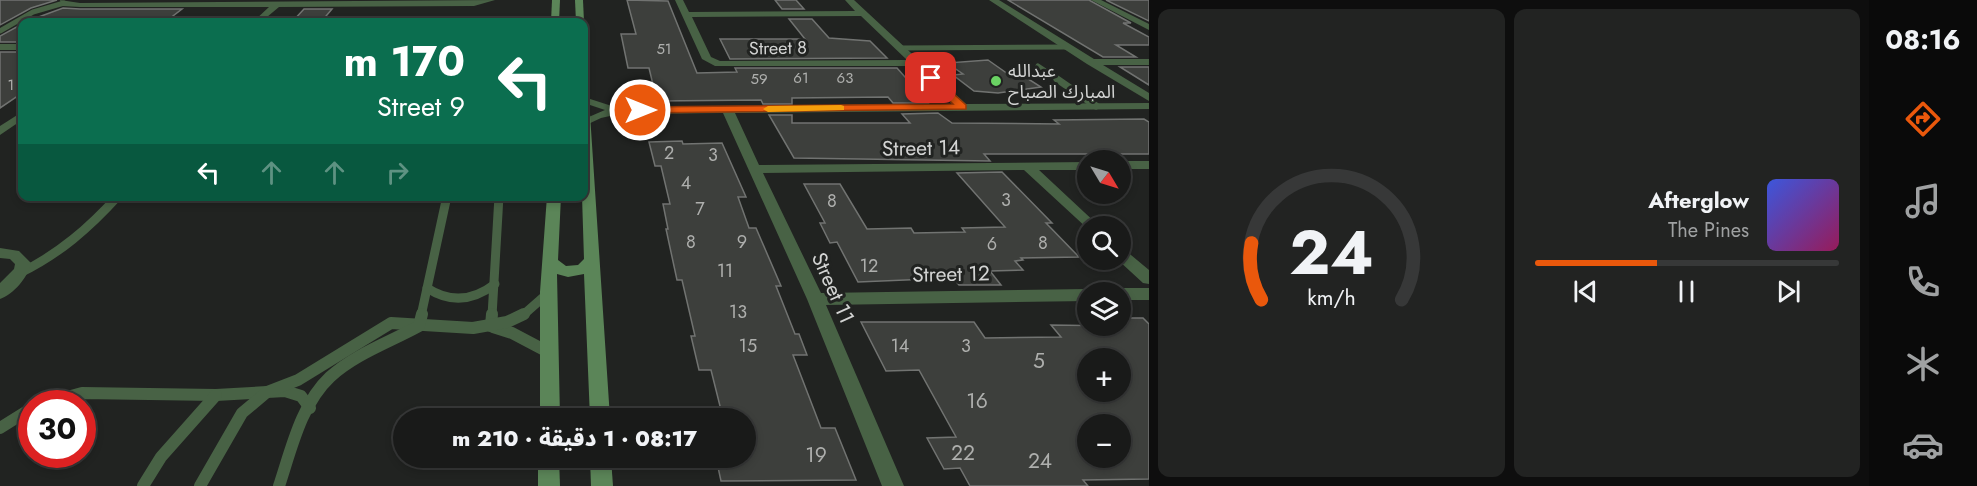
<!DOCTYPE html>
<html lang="ar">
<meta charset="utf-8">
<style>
body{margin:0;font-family:Jost,"Noto Sans Arabic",sans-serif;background:#222322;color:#f1f3f6;direction:rtl;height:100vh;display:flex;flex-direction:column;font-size:22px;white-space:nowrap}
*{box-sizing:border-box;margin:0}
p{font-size:20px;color:#9fa1a2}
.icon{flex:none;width:33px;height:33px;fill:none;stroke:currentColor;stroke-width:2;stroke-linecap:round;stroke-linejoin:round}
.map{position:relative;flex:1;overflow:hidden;direction:ltr}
.drawer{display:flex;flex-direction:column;gap:9px;padding:9px;background:#0e0e0e;width:720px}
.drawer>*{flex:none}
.top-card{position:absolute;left:18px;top:18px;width:570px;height:183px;border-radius:12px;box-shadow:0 3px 9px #0003,0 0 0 2px #373838;direction:rtl;background:#0b6e4f;color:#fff;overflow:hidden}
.needle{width:39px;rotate:128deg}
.fabs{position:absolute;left:1077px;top:150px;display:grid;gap:12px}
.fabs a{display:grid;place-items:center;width:54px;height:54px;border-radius:50%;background:#191a19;box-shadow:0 3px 9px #0003,0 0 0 2px #373838;font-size:30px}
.speed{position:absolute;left:18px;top:390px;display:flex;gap:12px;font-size:30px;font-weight:700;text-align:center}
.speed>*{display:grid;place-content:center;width:78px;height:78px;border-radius:50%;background:#191a19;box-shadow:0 3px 9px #0003,0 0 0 2px #373838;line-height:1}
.speed .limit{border:9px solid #d22;background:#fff;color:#111}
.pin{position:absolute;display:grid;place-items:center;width:51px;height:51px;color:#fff;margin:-26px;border-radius:12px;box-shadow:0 3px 9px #0006}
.me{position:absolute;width:66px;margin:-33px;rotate:90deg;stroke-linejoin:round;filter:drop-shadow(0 0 4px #0008)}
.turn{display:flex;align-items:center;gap:21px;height:126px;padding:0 24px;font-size:27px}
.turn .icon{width:78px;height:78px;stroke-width:2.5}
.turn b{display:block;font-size:42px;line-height:51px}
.lanes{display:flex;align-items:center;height:57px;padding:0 24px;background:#0003;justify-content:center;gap:30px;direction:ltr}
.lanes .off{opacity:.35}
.drawer .tile{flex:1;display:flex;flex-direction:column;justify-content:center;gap:9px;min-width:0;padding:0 21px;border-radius:12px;background:#222322}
.drawer .dial{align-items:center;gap:0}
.dial svg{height:156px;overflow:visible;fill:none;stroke:#373838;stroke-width:7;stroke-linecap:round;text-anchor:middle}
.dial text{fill:#f1f3f6;stroke:none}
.song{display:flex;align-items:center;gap:18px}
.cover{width:72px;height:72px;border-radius:9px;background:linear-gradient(135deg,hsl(230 70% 55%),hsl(330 70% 35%))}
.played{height:6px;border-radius:3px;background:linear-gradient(90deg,#ea580c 40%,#373838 40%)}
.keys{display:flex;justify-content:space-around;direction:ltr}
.drawer .tiles{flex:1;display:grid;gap:9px;grid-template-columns:repeat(2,1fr)}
.trip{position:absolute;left:393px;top:408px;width:363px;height:60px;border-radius:30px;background:#191a19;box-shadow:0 3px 9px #0003,0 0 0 2px #373838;font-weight:800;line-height:60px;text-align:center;direction:rtl}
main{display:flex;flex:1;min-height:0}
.tab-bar{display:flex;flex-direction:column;width:108px;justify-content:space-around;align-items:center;background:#0a0a0a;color:#9fa1a2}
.tab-bar .icon{width:42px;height:42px}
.tab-bar .selected{color:#ea580c}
.tab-bar b{font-size:27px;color:#f1f3f6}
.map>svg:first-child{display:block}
.building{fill:#3d3f3c;stroke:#717371;stroke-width:1.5;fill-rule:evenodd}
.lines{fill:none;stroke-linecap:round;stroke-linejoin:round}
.lane-far3{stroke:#486245;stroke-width:5}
.lane-far2{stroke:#486245;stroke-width:7}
.lane-far1{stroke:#486245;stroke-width:9}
.lane{stroke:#486245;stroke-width:12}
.street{fill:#486245;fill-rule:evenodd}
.secondary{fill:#5b8558;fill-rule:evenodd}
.route{fill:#ea580c;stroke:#983908;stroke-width:1.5}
.slow{fill:#f59e0b}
.poi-dot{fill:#6ad363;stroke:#212321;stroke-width:2}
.labels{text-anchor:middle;stroke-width:6;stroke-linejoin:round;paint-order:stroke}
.far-number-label{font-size:15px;fill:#aeafad}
.far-street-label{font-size:18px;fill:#d3d4d3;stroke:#212321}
.far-poi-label{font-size:18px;fill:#d3d4d3;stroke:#212321;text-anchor:start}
.number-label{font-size:18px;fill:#aeafad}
.street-label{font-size:21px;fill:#d3d4d3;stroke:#212321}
.near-number-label{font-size:21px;fill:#aeafad}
</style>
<main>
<nav class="tab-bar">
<b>08:16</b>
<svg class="icon selected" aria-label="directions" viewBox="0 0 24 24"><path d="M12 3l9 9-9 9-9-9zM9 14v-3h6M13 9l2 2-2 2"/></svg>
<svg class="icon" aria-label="music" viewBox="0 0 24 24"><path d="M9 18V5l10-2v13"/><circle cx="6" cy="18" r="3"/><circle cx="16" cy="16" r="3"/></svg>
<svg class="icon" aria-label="phone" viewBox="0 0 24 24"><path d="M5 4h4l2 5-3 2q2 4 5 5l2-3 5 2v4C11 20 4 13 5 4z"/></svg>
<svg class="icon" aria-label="climate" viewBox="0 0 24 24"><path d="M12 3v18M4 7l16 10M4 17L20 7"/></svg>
<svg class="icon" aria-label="car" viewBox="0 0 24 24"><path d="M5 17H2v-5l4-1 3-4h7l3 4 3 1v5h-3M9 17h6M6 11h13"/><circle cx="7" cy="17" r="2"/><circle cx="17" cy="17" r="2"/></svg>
</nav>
<section class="drawer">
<div class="tiles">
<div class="tile">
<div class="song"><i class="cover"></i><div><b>Afterglow</b><p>The Pines</p></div></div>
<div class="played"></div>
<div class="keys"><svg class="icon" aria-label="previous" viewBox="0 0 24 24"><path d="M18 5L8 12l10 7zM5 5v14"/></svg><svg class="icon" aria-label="pause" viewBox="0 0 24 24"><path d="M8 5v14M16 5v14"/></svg><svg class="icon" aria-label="next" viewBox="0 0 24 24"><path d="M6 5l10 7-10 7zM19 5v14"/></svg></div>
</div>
<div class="tile dial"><svg viewBox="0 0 100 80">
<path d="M14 69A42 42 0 1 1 86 69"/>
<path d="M14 69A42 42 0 0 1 9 40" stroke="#ea580c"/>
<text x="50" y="56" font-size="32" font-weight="700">24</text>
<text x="50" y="72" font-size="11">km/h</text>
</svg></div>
</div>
</section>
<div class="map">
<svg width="1149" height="486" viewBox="0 0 1149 486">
<rect width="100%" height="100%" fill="#212321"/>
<!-- building -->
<g class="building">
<polygon points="0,0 57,0 31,8 0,25"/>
<polygon points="627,0 668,1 697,73 737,72 735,68 897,68 928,103 893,103 888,97 792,98 792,104 763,104 761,100 657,101 649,68 628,68 621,34 636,34"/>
<polygon points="775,0 796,0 804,9 782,9"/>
<polygon points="1008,0 1089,0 1131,23 1123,23 1149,37 1149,45 1116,45 1136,57 1103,57"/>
<polygon points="1106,0 1149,0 1149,21"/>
<polygon points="63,8 80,9 182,9 165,22 25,22"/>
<polygon points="304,9 332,9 321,22 292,22"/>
<polygon points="789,19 812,19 829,38 870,41 887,58 730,59 720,39 805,39"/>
<polygon points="22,24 22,42 0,42 0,36"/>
<polygon points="0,52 22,52 22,93 0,108"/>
<polygon points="988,60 1008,74 1019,73 1041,87 998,93 974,91 953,75 963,74 947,63"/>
<polygon points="1120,67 1149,67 1149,85"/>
<polygon points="938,113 952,123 1059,124 1054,120 1144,119 1149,122 1149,154 984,154 990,161 794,158 769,115 792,115 792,123 910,123 902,114"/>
<polygon points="682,141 683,144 722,143 746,197 738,197 749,228 756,228 781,286 776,286 795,334 799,334 807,355 793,355 821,428 835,428 856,480 721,481 716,458 746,458 746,418 723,418 711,370 699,370 691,336 695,336 682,280 677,280 666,229 668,229 663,204 670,204 661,166 655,166 649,142"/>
<polygon points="1002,172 1052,223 1046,223 1079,257 1021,258 1023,260 1015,261 1023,270 990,271 1001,285 959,285 953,278 858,282 837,242 830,243 820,223 825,223 804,184 840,184 867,229 911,228 914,233 965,232 962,228 1005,227 957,173"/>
<path d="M1120 318H1143L1149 324V479L1083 480 1088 486H970L960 468 944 469 927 438 956 437 919 370 886 371 861 322H974L985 338 1061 337 1051 325 1120 326ZM1088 358H1120V392H1088ZM1088 424H1120V458H1088Z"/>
</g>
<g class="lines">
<!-- lane-far3 -->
<g class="lane-far3">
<polyline points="0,31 33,12 64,3"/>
<polyline points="900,48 1066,47"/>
<polyline points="1038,66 1059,80"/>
</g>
<!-- lane-far2 -->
<polyline class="lane-far2" points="1057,79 1096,106"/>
<!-- lane-far1 -->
<g class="lane-far1">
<path d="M20 273C59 254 89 228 118 196"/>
<path d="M427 288C450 303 473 301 495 284"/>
<polyline points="421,316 447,196"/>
<polyline points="492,316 499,196"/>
<polyline points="522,316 547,294"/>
</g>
<!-- lane -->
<g class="lane">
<polyline points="491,326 492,314"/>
<polyline points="493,327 512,333 548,352"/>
<polyline points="42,404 82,393 216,395 285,391 301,396 310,408"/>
<polyline points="0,428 32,408"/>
<polyline points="143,486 161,457 216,395"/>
<polyline points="200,486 242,413 267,392 298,380 391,323 473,328 507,322 524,314"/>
<path d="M279 486C291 450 301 404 330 377 355 354 390 342 419 326L422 314"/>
</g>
<!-- street -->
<g class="street">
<polygon points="60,0 80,3 495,0 474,6 279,7 261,22 253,22 269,7 80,7 62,6"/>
<path d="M675 0H683L689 12 855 11 845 0H854L966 104 1149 103V109L735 113 759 165 1088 162V170H1039L1099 226H1088V229L1024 170 763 173 821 293 1088 289 1095 292H1088V301L826 305 904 486H882L807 299 723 113 619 114 601 118 584 126V119L605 110 584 103V97L618 108 953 105 913 66H715L702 59ZM861 16 907 60 720 61 711 57 692 17Z"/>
<polygon points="989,0 999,0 1094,59 1149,59 1149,65 1103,65 1149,93 1149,101 1087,64"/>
<polygon points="1091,0 1101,0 1149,24 1149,30"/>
<rect x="0" y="44" width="22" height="6"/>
<polygon points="22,112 22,120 0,135 0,126"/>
<rect x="1120" y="161" width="29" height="8"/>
<path d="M0 248 19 251 31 263C29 276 13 295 0 299V283L14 269 15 264 10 259 0 258Z"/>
<polygon points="1120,248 1125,250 1149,270 1149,284 1143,283 1118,260 1120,260"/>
<polygon points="1120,288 1149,288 1149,300 1120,300 1120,292 1113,292"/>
</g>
<!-- secondary -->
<g class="secondary">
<polygon points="552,0 560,0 559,22 551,22"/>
<polygon points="575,0 583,0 584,22 584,23 576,22"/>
<polygon points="584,111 590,114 610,418 590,418 584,274 568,277 557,274 560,418 540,418 540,292 547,196 561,196 558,260 566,266 578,265 584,259 582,196 584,196"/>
<polygon points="538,458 559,458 560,486 538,486"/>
<polygon points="590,458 611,458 613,486 591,486"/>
</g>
</g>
<!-- route -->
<polygon class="route" points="928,76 934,76 966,105 966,109 640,113 635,110 640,107 953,104 928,80"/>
<!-- slow -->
<polygon class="slow" points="841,105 844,106 844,110 768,112 763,109 768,106"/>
<!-- markers -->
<circle class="poi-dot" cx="996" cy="81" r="6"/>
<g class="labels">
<!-- far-number labels -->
<g class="far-number-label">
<text x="664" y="54">51</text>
<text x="801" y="83">61</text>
<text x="845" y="83">63</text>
<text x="759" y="84">59</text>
<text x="11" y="90">1</text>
</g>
<!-- far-street labels -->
<g class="far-street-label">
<text transform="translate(778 48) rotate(-1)" y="6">Street 8</text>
</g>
<!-- far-poi labels -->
<g class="far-poi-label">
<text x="1008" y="77">عبدالله<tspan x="1008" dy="21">المبارك الصباح</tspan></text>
</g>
<!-- number labels -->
<g class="number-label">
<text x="669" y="159">2</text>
<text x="713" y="161">3</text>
<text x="686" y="189">4</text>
<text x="1006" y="206">3</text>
<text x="832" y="207">8</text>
<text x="700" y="215">7</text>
<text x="691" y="248">8</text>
<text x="742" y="248">9</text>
<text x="1043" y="249">8</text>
<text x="992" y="250">6</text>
<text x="869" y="272">12</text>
<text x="725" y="277">11</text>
<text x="738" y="318">13</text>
<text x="748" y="352">15</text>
<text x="900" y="352">14</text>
<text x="966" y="352">3</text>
</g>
<!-- street labels -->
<g class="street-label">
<text transform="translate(921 148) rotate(-1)" y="7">Street 14</text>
<text transform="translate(951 274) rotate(-1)" y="7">Street 12</text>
<text transform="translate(833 288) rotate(66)" y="7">Street 11</text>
</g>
<!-- near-number labels -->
<g class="near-number-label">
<text x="1039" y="368">5</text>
<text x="977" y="408">16</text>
<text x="963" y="460">22</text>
<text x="816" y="462">19</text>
<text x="1040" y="468">24</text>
</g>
</g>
</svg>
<div class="fabs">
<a><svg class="needle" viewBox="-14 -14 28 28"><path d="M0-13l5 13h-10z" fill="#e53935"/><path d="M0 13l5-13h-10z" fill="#9fa1a2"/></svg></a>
<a><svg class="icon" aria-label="search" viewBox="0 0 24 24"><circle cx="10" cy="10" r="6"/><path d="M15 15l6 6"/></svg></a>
<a><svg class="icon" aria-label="layers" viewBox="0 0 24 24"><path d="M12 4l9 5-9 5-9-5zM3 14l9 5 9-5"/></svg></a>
<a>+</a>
<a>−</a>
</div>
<div class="speed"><div class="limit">30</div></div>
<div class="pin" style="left:931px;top:78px;background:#d93025"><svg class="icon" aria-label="arrive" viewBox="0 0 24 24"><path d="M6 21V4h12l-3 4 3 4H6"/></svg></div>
<svg class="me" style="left:640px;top:110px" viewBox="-20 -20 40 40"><circle r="17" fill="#ea580c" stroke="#fff" stroke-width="3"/><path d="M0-11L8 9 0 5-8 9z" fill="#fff"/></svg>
<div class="trip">08:17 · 1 دقيقة · 210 m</div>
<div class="top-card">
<div class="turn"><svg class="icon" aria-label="left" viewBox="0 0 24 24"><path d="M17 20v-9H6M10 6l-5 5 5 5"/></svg><div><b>170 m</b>Street 9</div></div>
<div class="lanes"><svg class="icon" aria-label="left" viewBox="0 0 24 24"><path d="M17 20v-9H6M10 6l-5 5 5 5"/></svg><svg class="icon off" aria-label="ahead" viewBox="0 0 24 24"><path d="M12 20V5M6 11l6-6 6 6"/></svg><svg class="icon off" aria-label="ahead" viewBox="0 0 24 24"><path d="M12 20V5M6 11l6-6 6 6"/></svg><svg class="icon off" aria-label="right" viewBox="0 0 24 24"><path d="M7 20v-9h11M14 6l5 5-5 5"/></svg></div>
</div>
</div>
</main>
